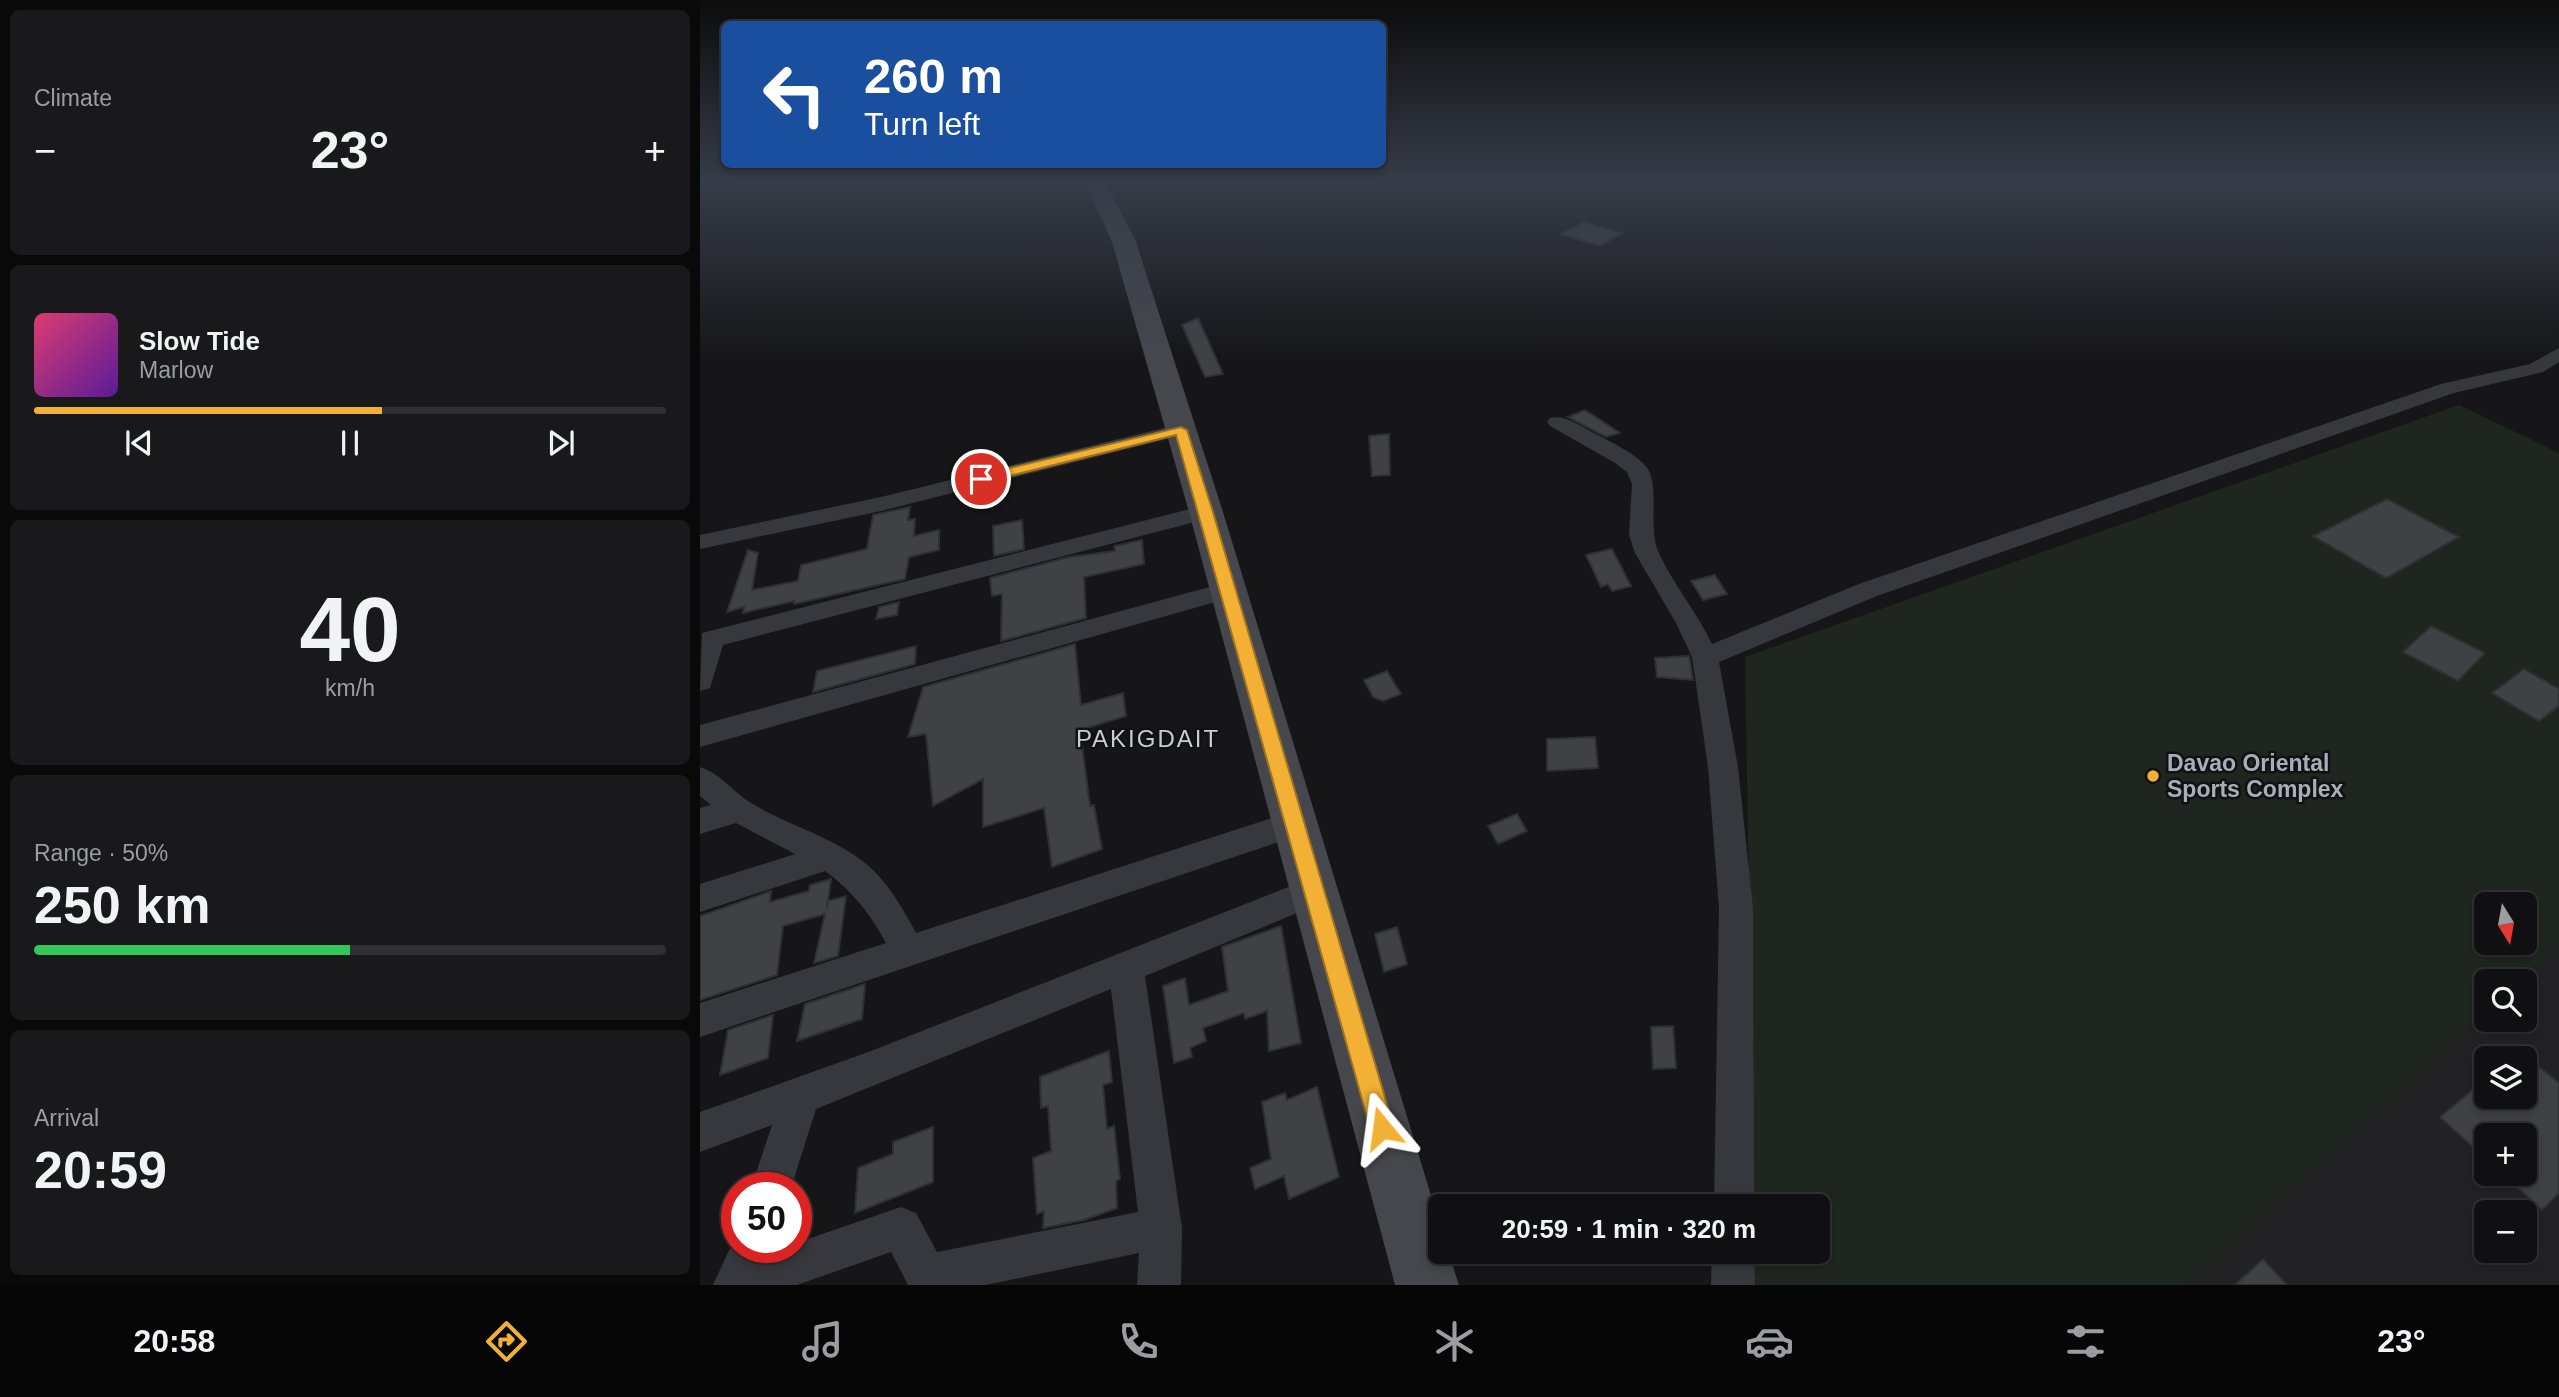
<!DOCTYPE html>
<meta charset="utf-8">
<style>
body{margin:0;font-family:Helvetica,sans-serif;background:#19191b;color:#f1f3f6;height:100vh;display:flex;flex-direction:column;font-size:26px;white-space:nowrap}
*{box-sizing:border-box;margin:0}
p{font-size:23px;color:#9c9d9f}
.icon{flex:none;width:38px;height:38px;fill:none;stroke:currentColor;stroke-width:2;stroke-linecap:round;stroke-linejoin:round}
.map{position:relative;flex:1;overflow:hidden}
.drawer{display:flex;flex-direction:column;gap:10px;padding:10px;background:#09090a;width:700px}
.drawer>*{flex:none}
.hud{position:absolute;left:21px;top:21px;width:665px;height:147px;border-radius:10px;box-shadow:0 4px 10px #0003,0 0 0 2px #303032;background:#1a4fa0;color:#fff;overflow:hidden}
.needle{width:46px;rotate:169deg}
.fabs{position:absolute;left:1774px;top:892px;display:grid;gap:14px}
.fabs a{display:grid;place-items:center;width:63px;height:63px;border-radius:10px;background:#101012;box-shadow:0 4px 10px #0003,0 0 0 2px #303032;font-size:35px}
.speed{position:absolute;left:21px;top:1172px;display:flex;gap:14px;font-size:35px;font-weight:700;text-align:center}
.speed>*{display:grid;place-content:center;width:91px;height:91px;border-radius:50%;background:#101012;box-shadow:0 4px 10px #0003,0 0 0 2px #303032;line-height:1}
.speed .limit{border:10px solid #d22;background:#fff;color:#111}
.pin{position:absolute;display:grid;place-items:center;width:60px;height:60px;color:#fff;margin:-30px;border:4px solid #fff;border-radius:50%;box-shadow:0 2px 7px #0007}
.me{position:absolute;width:77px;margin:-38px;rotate:344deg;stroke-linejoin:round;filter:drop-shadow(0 0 5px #0008)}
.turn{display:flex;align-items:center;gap:24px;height:147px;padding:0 28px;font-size:32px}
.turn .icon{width:91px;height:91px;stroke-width:2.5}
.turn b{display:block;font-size:49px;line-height:60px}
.big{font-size:52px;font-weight:700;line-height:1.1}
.drawer .tile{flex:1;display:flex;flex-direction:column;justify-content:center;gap:10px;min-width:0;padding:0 24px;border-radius:10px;background:#19191b}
.drawer .dial{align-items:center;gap:0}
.dial b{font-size:91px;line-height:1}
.song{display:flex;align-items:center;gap:21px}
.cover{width:84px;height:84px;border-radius:10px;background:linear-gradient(135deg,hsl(340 70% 55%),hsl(270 70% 35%))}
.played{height:7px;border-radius:4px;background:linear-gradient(90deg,#f2b134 55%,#303032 55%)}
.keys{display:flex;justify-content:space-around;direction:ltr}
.heat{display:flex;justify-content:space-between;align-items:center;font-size:38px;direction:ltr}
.charge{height:10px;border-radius:5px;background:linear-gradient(90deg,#34c759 50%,#303032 0)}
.trip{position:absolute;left:728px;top:1194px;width:402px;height:70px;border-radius:10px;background:#101012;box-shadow:0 4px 10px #0003,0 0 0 2px #303032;font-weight:700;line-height:70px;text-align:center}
.tab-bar{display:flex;height:112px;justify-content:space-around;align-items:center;background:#060607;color:#9c9d9f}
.tab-bar .icon{width:49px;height:49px}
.tab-bar .selected{color:#f2b134}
.tab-bar b{font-size:32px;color:#f1f3f6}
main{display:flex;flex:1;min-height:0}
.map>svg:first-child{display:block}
.built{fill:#222225;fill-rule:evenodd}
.green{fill:#1e261f;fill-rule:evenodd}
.building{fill:#404145;stroke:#303034;stroke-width:2}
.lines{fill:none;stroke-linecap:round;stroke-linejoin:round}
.street{fill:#37383d;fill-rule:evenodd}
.secondary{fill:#45474d;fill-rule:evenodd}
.route{fill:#f2b134;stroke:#9d7322;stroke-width:2}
.poi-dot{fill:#f2b134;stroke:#111113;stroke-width:2.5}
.labels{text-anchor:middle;stroke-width:5;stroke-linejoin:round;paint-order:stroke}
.poi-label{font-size:23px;font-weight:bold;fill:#a8adb8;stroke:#111113;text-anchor:start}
.neighbourhood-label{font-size:24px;letter-spacing:2px;fill:#c9ccd4;stroke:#111113}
</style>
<main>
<section class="drawer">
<div class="tile"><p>Climate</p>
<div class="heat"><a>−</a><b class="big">23°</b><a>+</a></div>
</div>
<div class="tile">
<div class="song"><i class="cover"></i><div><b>Slow Tide</b><p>Marlow</p></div></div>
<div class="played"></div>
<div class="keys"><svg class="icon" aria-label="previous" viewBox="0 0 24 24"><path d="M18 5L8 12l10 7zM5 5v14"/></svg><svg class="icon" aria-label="pause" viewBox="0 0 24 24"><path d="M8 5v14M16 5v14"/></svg><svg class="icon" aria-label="next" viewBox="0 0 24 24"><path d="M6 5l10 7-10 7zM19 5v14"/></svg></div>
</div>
<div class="tile dial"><b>40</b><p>km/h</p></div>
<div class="tile"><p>Range · 50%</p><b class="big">250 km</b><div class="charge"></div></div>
<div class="tile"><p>Arrival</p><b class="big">20:59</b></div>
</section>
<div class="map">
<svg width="1859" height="1285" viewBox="0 0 1859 1285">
<rect width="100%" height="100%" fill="#161618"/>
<!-- built -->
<path class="built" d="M1859 946V1285H1488L1787 1012V1020H1825V982H1820ZM1787 1059H1825V1097H1787ZM1787 1136H1825V1174H1787ZM1787 1213H1825V1251H1787Z"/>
<!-- green -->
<path class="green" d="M1759 405 1859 453V946L1820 982H1787V1012L1488 1285H1042L1043 1251H1118V1206H1043L1049 896 1045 657ZM1787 905H1825V943H1787Z"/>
<!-- building -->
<g class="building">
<polygon points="884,222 922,233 900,246 861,234"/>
<polygon points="498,318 523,374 505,377 482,325"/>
<polygon points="885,410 920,433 906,437 868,417"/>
<polygon points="689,434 690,475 672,476 669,436"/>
<polygon points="1687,499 1759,537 1686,578 1613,536"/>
<polygon points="210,507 208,520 215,519 214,536 239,530 239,550 209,557 205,579 94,604 94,601 43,613 44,607 27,612 48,550 58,553 52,590 98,581 101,565 167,549 173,515"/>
<polygon points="322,520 324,549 294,556 293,526"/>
<polygon points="442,540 444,564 384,577 386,618 301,641 302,594 292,596 290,578 369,557 415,551 414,546"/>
<polygon points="912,549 931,586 912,591 908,584 901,587 886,555"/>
<polygon points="1015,575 1027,594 1003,600 991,581"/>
<polygon points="199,602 197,615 176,619 179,607"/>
<polygon points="1731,626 1785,653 1758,681 1703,652"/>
<polygon points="375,644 381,705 423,693 426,716 380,730 390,806 394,805 402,849 352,867 344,808 283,827 283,779 233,806 226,734 208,737 223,687"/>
<polygon points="216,646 215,664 113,692 117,671"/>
<polygon points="989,656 993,680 957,677 955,658"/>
<polygon points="1824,669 1859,689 1859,706 1839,721 1792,693"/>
<polygon points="687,671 701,694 683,701 673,697 664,680"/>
<polygon points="895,737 898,768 847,771 847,739"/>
<polygon points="817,814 827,831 798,844 788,826"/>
<polygon points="131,879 127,907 128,901 146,896 138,956 114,963 125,914 83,926 77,975 0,1000 0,916 71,891 70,902 109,891 110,885"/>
<polygon points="581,926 601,1043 569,1051 567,1011 545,1019 544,1013 503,1028 506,1041 490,1048 492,1057 474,1063 463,986 485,978 489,1005 528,991 522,947"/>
<polygon points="697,927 707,964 684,972 675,934"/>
<polygon points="165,984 162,1019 97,1041 105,1004"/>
<polygon points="73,1015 68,1058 20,1075 28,1030"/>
<polygon points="973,1026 976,1068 953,1069 951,1027"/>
<polygon points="409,1051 412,1082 403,1085 407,1129 414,1126 420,1179 416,1181 417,1208 384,1220 343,1228 344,1211 337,1214 333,1158 351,1151 348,1106 341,1108 340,1077"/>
<polygon points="1825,1055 1859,1083 1859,1193 1842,1210 1803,1174 1825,1174 1825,1136 1787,1136 1787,1160 1740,1117 1787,1078 1787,1097 1825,1097"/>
<polygon points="617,1087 639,1177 589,1199 584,1176 555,1189 550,1168 571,1159 562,1102 585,1093 587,1100"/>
<polygon points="233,1127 233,1182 155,1213 158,1168 193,1154 193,1142"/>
<polygon points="1563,1259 1587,1285 1535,1285"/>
</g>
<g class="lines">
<!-- street -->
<g class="street">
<path d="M1859 348V362L1843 372 1754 393 1177 596 1019 662 1038 767 1053 908 1054 1206H1014L1019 908 1008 767 992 657 976 623 935 553 929 535 932 484 927 472 915 463 850 426 847 422 850 418C865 414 880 426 894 433 910 442 930 450 944 464 962 482 947 524 958 551 972 583 997 612 1012 644L1159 584 1741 384 1830 364Z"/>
<polygon points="480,424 487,426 490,430 487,434 181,511 0,549 0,535 181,497"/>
<polygon points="506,505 514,507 517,512 514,517 23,645 10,688 0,691 2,633"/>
<polygon points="528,582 537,584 540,590 537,596 0,747 0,725"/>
<path d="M0 767C19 773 32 790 48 801 88 827 139 837 174 871 192 889 204 911 216 933L594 811 605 815 609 824 605 833 0 1037V1003L186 943C170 913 152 891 125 871L0 912V884L95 854 36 823 0 834V808L11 805 0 796Z"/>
<polygon points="614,877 626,881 630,891 626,901 445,976 482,1228 481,1285 437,1285 439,1253 286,1285 208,1285 191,1252 97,1285 13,1285 37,1233 37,1248 72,1248 71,1251 96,1248 96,1243 201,1207 216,1213 237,1252 438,1212 411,989 116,1109 91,1188 51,1188 72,1125 0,1152 0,1112 171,1051"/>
<polygon points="1012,1251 1054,1251 1055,1285 1011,1285"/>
</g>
<!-- secondary -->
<polygon class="secondary" points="384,179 404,179 436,242 523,512 740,1225 740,1251 748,1251 759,1285 695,1285 489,512 412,242"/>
</g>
<!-- sky -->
<linearGradient id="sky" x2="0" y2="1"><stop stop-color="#0c0c0d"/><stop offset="0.5" stop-color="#363c48"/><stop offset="1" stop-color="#363c48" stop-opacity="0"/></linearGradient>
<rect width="1859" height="359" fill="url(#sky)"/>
<!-- route -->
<polygon class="route" points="481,427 487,430 513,512 694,1128 690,1136 682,1139 673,1136 670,1128 476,435 281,483 274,479 276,476"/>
<!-- markers -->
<circle class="poi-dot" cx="1453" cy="776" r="7"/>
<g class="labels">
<!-- poi labels -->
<g class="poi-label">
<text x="1467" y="771">Davao Oriental<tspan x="1467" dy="26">Sports Complex</tspan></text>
</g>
<!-- neighbourhood labels -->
<g class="neighbourhood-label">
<text x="448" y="747">PAKIGDAIT</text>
</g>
</g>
</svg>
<div class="fabs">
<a><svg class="needle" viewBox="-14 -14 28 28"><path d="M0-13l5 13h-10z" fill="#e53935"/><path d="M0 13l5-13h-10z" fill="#9c9d9f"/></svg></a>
<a><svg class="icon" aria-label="search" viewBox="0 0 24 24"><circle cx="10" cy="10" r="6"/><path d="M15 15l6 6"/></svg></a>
<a><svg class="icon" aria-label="layers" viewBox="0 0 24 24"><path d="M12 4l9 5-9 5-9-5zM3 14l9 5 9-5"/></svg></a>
<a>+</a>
<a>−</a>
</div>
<div class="speed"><div class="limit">50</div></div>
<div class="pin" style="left:281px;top:479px;background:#d93025"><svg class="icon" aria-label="arrive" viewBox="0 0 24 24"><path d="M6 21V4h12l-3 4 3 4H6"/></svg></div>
<svg class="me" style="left:682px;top:1128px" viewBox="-20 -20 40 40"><path d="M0-17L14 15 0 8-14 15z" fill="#f2b134" stroke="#fff" stroke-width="4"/></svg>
<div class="trip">20:59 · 1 min · 320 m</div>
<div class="hud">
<div class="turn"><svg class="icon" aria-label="left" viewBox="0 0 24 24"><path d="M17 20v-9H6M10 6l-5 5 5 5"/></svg><div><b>260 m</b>Turn left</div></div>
</div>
</div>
</main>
<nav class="tab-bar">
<b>20:58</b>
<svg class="icon selected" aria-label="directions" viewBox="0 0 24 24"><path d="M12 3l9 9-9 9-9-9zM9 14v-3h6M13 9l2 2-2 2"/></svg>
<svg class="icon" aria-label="music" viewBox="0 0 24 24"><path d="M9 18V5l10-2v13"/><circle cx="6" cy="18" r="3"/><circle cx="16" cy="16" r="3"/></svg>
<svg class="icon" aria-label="phone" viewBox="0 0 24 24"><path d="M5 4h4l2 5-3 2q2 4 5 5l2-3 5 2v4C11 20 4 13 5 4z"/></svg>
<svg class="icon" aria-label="climate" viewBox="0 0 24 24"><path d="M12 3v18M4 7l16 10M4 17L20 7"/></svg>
<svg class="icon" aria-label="car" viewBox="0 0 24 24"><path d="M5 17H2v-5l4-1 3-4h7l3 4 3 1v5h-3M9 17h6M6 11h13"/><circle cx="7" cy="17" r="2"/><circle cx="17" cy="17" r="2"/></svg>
<svg class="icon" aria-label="filters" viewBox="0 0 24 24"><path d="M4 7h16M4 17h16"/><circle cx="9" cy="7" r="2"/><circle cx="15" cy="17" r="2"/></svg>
<b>23°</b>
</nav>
